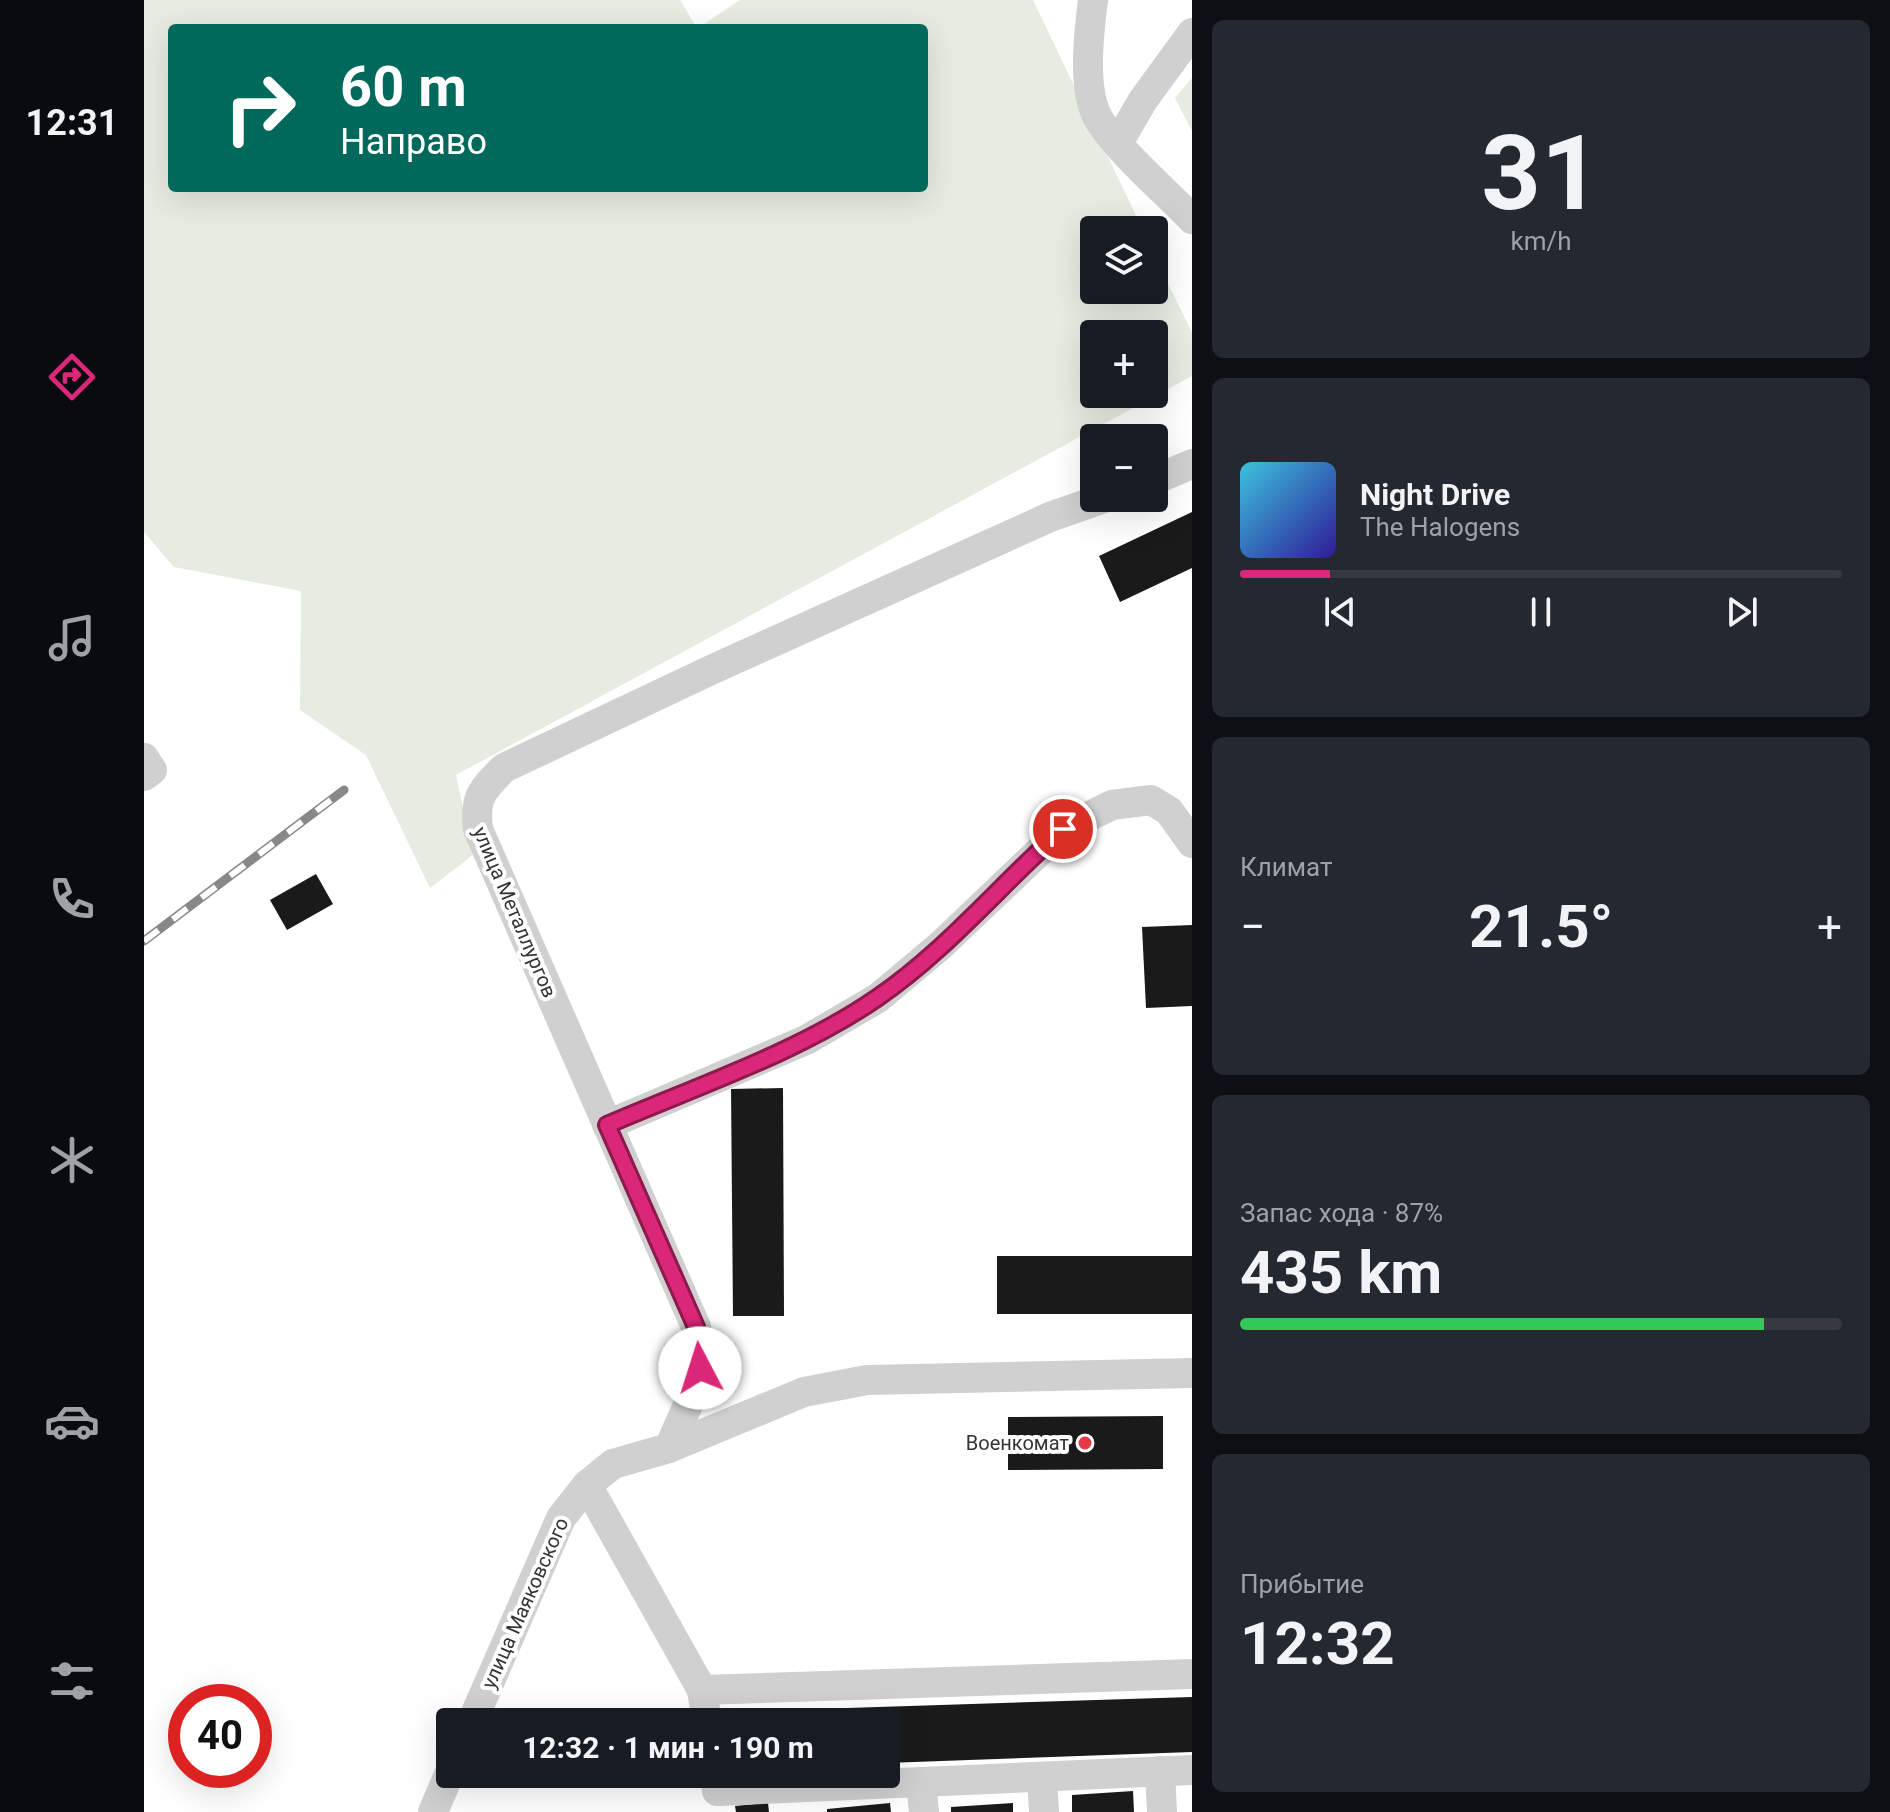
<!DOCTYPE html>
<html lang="ru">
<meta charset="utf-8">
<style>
body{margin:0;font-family:Roboto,sans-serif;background:#242831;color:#f1f3f6;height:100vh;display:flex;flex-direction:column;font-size:30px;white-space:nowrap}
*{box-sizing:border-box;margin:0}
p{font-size:26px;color:#9ea1a6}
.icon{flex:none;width:44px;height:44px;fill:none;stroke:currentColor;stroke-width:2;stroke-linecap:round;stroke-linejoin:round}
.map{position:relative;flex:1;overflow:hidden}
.panel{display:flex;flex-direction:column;gap:20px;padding:20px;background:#0d0f14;width:698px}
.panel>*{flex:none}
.guide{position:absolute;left:24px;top:24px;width:760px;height:168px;border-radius:8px;box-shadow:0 8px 32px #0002;background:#00695c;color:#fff;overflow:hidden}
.fabs{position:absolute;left:936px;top:216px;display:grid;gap:16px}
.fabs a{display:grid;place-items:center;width:88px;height:88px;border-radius:8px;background:#171b24;box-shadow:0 8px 32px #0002;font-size:40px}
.speed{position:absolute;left:24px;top:1684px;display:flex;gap:16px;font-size:40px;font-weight:700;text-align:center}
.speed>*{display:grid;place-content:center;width:104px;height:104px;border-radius:50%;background:#171b24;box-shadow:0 8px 32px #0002;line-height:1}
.speed .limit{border:12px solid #d22;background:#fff;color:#111}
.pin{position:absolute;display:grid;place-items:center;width:68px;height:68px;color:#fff;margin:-34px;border:4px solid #fff;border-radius:50%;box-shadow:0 2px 8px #0007}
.me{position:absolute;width:88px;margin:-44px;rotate:355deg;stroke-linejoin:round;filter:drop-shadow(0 0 6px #0008)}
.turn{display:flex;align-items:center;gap:28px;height:168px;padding:0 40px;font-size:36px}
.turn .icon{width:104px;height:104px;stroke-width:2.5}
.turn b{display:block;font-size:56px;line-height:68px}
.big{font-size:60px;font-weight:700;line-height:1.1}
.panel .card{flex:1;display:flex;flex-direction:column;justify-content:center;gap:12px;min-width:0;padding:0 28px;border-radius:12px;background:#242831}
.panel .dial{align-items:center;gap:0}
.dial b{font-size:104px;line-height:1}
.song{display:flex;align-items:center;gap:24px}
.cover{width:96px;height:96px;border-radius:12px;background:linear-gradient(135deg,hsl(190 70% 55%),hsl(250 70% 35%))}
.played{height:8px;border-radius:4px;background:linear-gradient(90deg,#db2777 15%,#363941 15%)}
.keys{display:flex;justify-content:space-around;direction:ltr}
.heat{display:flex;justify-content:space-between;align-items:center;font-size:44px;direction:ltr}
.charge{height:12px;border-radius:6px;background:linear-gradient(90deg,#34c759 87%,#363941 0)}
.trip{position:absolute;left:292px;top:1708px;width:464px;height:80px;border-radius:8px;background:#171b24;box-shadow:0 8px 32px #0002;font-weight:700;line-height:80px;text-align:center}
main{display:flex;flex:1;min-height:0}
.dock{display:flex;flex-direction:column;width:144px;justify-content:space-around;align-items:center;background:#090b0e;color:#9ea1a6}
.dock .icon{width:56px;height:56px}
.dock .current{color:#db2777}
.dock b{font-size:36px;color:#f1f3f6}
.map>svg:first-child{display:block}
.green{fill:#e6ecdf;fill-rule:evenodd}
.building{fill:#1a1a1a}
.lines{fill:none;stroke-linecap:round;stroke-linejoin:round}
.minor{stroke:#d0d0d0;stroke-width:30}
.rail-casing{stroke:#888;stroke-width:9}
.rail{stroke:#fff;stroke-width:6;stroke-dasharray:18;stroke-linecap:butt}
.route-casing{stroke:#8e194d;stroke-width:20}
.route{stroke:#db2777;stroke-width:14}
.poi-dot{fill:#e63946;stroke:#fff;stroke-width:3}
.labels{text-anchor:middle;stroke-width:8;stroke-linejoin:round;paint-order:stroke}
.street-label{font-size:20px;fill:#333;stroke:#fff}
.poi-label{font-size:20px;fill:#333;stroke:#fff;text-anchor:end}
</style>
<main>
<nav class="dock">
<b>12:31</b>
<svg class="icon current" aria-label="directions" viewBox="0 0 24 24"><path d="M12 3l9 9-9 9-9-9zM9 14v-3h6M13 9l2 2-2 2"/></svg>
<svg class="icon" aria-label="music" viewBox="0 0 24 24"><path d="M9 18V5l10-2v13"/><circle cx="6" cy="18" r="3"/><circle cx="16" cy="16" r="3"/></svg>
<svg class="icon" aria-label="phone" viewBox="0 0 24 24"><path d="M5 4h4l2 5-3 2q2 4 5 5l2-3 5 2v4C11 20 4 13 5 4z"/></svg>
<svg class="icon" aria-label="climate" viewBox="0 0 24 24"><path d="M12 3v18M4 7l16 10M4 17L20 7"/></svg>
<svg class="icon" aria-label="car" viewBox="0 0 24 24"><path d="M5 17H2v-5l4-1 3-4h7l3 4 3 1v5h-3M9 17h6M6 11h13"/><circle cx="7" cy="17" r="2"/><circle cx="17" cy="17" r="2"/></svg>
<svg class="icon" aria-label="filters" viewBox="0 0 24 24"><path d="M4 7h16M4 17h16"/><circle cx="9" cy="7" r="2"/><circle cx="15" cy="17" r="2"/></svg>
</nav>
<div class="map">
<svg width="1048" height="1812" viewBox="0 0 1048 1812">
<rect width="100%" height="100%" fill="#fff"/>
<!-- green -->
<g class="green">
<path d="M0 0H536L553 28H28V188H780V28H554L596 0H889L999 230H950V290H1010V254L1048 333V376L312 775 329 855 286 888 222 755 156 710 157 591 30 567 0 532ZM950 334H1010V394H950Z"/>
<polygon points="1048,78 1048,131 1031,98"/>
</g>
<!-- building -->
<g class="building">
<polygon points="1048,512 1048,568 976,602 955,556"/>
<polygon points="172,874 189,904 143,930 126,900"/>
<polygon points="1048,925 1048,1006 1002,1008 998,927"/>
<polygon points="639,1088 640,1316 589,1316 587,1089"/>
<rect x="853" y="1256" width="195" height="58"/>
<polygon points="1019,1416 1019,1469 864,1470 864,1417"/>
<polygon points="1048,1697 1048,1752 742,1763 742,1722 576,1722 576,1712"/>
<polygon points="989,1791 990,1812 928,1812 928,1795"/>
<polygon points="624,1803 625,1812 592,1812 591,1806"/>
<polygon points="746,1803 747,1812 683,1812 683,1809"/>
<polygon points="869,1803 869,1812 807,1812 807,1807"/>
</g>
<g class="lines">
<!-- minor -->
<g class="minor">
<path d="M949 0C945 32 938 89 954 118 972 149 1022 192 1048 219"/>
<polyline points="974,143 999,100 1048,33"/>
<polyline points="1010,480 1048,464"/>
<polyline points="0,758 8,770 0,776"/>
<polyline points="463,1125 662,1040 734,998 796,946 919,829 968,805 1007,800 1025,811 1048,843"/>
<path d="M525 1448 543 1407 556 1368 552 1327 334 829C330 797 338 790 360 768L567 670 906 517 960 498"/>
<polyline points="443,1485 558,1690 1048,1674"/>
<polyline points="558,1690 563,1722"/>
<polyline points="328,1722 417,1518 443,1485 469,1464 525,1448 660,1392 723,1380 1048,1373"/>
<polyline points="1016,1771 1018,1812"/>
<polyline points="571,1774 573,1791 1048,1770"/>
<polyline points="898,1777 900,1812"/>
<polyline points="777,1782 780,1812"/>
<polyline points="289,1812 306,1772"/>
</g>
<defs>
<polyline id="rail" points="0,941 200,790"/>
</defs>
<!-- rail casing -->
<use href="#rail" class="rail-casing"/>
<!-- rail -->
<use href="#rail" class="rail"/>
</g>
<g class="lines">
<defs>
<path id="route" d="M556 1368 552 1327 463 1125C551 1087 655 1052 733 998 802 951 857 884 919 829"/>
</defs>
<!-- route casing -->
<use href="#route" class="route-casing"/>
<!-- route -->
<use href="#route" class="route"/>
</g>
<!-- markers -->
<circle class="poi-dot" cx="941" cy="1443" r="8"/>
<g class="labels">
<!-- street labels -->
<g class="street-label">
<text transform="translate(371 912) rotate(67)" y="7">улица Металлургов</text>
<text transform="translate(381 1603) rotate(-66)" y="7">улица Маяковского</text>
</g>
<!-- poi labels -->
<g class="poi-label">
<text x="925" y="1450">Военкомат</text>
</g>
</g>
</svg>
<div class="fabs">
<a><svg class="icon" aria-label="layers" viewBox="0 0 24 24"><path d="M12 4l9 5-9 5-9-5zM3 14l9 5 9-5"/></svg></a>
<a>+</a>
<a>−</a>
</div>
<div class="speed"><div class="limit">40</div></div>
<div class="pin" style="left:919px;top:829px;background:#d93025"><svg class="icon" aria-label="arrive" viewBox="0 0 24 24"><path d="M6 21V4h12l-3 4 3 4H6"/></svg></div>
<svg class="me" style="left:556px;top:1368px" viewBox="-20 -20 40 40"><circle r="19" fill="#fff"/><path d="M0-13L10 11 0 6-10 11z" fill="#db2777"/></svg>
<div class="trip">12:32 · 1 мин · 190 m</div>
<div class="guide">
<div class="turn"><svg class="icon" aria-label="right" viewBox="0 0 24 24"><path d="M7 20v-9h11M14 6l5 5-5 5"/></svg><div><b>60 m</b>Направо</div></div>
</div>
</div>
<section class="panel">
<div class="card dial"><b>31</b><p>km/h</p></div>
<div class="card">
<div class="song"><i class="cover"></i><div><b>Night Drive</b><p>The Halogens</p></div></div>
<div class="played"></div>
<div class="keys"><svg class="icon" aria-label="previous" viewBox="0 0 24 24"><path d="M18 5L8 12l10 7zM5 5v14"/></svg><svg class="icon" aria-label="pause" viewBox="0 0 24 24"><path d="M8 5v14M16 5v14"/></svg><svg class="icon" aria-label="next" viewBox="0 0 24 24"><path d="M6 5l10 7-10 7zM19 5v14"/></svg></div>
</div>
<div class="card"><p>Климат</p>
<div class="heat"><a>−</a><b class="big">21.5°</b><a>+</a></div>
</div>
<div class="card"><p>Запас хода · 87%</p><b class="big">435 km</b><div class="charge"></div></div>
<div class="card"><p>Прибытие</p><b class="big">12:32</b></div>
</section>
</main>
